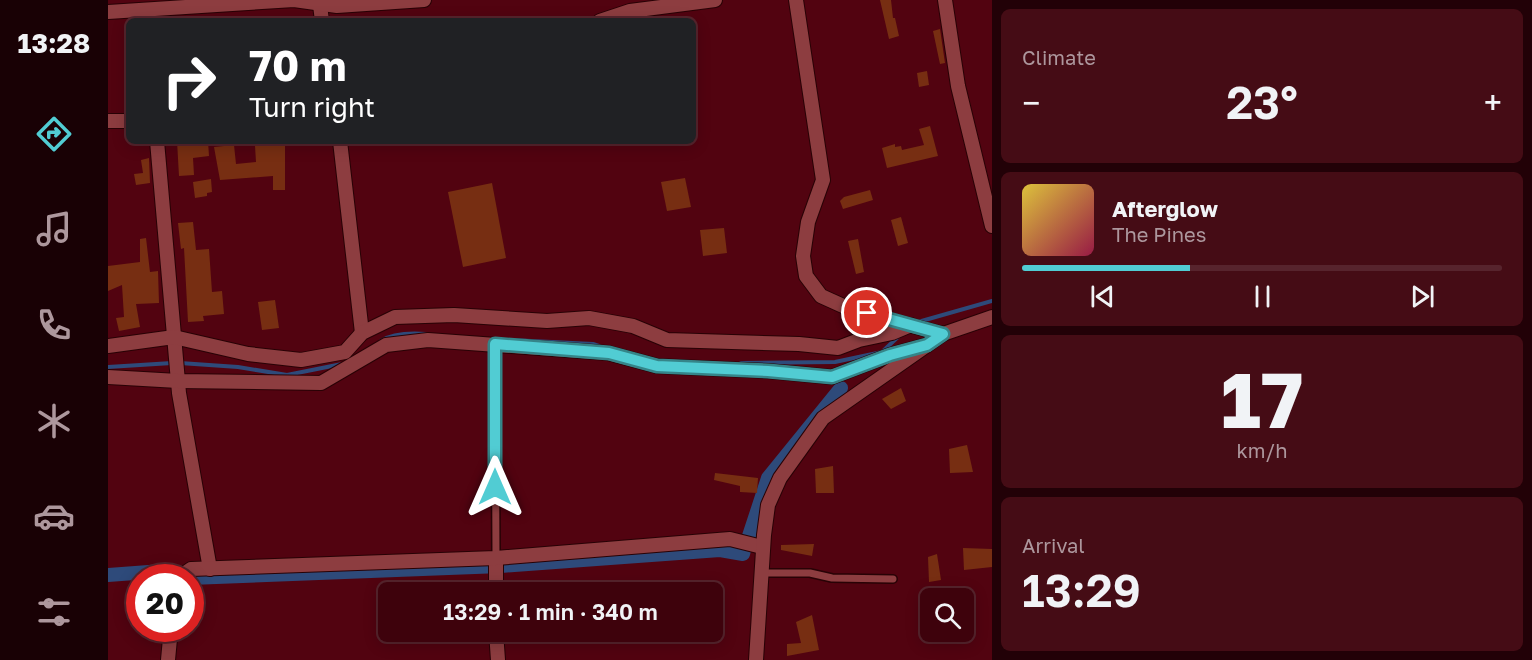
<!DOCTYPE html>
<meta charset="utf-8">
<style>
body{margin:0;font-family:"Golos Text",sans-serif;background:#450c15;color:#f1f3f6;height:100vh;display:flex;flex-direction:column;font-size:22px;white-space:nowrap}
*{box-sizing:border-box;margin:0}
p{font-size:20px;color:#ad979d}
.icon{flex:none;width:33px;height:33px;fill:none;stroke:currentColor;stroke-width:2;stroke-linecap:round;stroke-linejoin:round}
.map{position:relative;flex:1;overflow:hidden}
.details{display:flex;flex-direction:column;gap:9px;padding:9px;background:#220107;width:540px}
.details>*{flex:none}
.top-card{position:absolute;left:18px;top:18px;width:570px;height:126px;border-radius:9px;box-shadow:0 3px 15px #0003,0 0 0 2px #57242d;background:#202124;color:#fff;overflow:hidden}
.buttons{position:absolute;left:812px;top:588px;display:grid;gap:12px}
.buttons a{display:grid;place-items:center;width:54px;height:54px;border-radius:9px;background:#3e020c;box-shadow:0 3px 15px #0003,0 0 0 2px #57242d;font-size:30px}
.speed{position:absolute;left:18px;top:564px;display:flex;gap:12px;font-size:30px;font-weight:700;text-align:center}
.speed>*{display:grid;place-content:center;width:78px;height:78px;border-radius:50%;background:#3e020c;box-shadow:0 3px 15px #0003,0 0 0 2px #57242d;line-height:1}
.speed .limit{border:9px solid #d22;background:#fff;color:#111}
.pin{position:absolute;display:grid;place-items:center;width:51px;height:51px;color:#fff;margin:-26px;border:3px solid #fff;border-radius:50%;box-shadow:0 2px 6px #0007}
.me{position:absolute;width:66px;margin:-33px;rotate:0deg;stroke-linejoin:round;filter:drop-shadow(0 0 4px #0008)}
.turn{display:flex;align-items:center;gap:21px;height:126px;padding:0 24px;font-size:27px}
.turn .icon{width:78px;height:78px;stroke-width:2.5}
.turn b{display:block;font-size:42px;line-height:51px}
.big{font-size:45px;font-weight:600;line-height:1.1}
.details .widget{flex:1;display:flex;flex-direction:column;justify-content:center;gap:9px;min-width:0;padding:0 21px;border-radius:9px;background:#450c15}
.details .dial{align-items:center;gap:0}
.dial b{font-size:78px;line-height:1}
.song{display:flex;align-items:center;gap:18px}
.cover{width:72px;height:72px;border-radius:9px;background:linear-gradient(135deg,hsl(50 70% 55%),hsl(340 70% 35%))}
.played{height:6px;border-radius:3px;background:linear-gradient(90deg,#51ccd3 35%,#57242d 35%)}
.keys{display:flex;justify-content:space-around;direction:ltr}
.heat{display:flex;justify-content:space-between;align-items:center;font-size:33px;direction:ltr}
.trip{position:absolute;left:270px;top:582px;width:345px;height:60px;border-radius:9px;background:#3e020c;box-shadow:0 3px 15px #0003,0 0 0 2px #57242d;font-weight:600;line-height:60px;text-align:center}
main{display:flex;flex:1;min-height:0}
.menu{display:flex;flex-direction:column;width:108px;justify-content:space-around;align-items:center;background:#190105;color:#ad979d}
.menu .icon{width:42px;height:42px}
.menu .active{color:#51ccd3}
.menu b{font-size:27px;color:#f1f3f6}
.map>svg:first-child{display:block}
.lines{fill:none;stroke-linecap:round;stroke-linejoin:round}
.stream{stroke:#2e4a7a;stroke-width:4}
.canal{stroke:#2e4a7a;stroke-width:14}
.building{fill:#772e12}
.lane-casing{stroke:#280205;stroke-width:10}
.street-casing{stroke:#280205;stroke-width:16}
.lane{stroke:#8d3d40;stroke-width:7}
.street{stroke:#8d3d40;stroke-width:14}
.route-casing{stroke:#358589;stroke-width:15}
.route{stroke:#51ccd3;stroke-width:10}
</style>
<main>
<nav class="menu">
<b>13:28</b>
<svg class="icon active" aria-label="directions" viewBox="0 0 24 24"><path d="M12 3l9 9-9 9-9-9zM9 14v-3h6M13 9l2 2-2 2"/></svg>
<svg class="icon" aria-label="music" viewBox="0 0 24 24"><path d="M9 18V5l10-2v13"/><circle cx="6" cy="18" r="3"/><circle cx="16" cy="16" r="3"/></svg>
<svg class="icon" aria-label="phone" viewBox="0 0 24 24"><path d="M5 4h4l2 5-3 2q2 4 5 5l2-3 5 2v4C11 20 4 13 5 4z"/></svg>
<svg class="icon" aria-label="climate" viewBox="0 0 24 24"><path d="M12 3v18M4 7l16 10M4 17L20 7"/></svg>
<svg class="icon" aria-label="car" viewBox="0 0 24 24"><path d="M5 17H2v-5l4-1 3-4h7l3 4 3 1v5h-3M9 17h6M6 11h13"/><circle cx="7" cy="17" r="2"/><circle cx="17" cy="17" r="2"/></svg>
<svg class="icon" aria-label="filters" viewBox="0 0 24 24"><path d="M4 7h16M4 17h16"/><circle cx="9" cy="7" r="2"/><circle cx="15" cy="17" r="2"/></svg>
</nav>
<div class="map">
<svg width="884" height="660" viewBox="0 0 884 660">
<rect width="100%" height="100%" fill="#520310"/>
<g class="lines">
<!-- stream -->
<g class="stream">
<polyline points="810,322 884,301"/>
<polyline points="403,340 485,344 491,346"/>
<path d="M273 341C285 333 304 333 318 334"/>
<polyline points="72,363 130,367 179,375 234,364"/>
<polyline points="633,363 727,362 774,352 792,335"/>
<polyline points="0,367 64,363"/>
</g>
<!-- canal -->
<g class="canal">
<polyline points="641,536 660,478 733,388"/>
<polyline points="0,575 54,571 80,578"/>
<polyline points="82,578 393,566 612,550 635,554 636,550"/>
</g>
</g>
<!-- building -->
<g class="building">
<polygon points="772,0 783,0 785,18 787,18 791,36 781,39"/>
<polygon points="832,29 837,63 832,64 825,31"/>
<polygon points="819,71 821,85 811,87 809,73"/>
<polygon points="822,126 830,156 779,168 774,148 787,144 787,147 793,146 794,150 816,145 811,129"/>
<polygon points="69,141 100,141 101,156 85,158 86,175 71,176"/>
<polygon points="177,142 177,190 165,190 165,176 112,180 106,147 126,145 128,164 148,162 147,146 153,145 153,143"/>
<polygon points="41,158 42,183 28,185 26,174 35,173 33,160"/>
<polygon points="577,178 583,207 559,211 553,182"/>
<polygon points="103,179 104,192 99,193 99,196 87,198 85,182"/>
<polygon points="384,183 398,258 355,267 340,192"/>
<polygon points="762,190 765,200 735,209 732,201 736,197"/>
<polygon points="793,217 800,243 790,246 783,220"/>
<polygon points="85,222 88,250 101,249 104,292 114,291 116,314 95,316 96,321 80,322 76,248 73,249 70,223"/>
<polygon points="616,228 619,253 595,256 592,230"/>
<polygon points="38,238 42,272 50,271 51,303 28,304 32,327 11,331 8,318 16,317 14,285 0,291 0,266 32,262 32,239"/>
<polygon points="750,239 756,272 748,274 740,241"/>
<polygon points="167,300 171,328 154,330 150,302"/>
<polygon points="793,388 798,401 783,409 774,399"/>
<polygon points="859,445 865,472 842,473 841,449"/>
<polygon points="725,466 726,493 708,493 707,469"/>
<polygon points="607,473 650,478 649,493 632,492 632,486 606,480"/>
<polygon points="706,544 704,556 673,550 673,545"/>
<polygon points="855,548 884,549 884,567 856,570"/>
<polygon points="829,554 833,580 821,582 820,557"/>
<polygon points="704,615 711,650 679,656 679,644 693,643 688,622"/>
</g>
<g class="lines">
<defs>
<g id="lane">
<polyline points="387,344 388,558"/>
<polyline points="652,573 702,573 724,578 785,579"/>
</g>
<g id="street">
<polyline points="688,0 715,180 700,222 695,256 698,276 713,296 744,310 835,334"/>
<polyline points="837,0 850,86 884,226"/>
<polyline points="212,5 214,21"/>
<polyline points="0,12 186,0 229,6 316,0"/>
<polyline points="492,21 522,11 607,0"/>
<polyline points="0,121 21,121"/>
<polyline points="49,141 71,393 102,569"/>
<polyline points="232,141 254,333"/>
<polyline points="0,346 66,337 140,354 193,360 237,352 254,333 287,317 346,315 439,321 481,318 525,326 559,340 691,344 730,348 751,340 784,333 803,325"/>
<polyline points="0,377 70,381 213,383 278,345 320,340 500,353 549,366 660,371 724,377 782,355 819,345"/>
<polyline points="388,558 388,592"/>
<polyline points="70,578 83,569 388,558 622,539 654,547"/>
<polyline points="388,632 390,660"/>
<polyline points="60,660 63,628"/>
<polyline points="648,660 656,535 660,505 672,478 715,418 835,334 884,317"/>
</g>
</defs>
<!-- lane casing -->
<use href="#lane" class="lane-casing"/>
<!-- street casing -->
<use href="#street" class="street-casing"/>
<!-- lane -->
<use href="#lane" class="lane"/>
<!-- street -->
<use href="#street" class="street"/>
</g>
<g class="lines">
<defs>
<polyline id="route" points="387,487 387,344 501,353 549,366 660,371 724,377 782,355 819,345 835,334 759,313"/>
</defs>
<!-- route casing -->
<use href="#route" class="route-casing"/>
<!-- route -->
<use href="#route" class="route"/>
</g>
</svg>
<div class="buttons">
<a><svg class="icon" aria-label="search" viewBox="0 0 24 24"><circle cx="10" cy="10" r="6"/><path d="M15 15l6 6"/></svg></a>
</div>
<div class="speed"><div class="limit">20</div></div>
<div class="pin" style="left:759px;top:313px;background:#d93025"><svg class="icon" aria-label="arrive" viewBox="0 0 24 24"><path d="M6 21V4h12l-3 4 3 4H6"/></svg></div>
<svg class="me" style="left:387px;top:487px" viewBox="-20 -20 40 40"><path d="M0-17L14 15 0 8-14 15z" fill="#51ccd3" stroke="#fff" stroke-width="4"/></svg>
<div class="trip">13:29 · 1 min · 340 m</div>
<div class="top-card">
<div class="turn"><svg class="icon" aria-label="right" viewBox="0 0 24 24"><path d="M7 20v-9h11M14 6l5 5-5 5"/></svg><div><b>70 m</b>Turn right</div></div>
</div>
</div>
<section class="details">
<div class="widget"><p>Climate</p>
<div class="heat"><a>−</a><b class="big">23°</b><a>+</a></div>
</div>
<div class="widget">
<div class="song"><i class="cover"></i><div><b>Afterglow</b><p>The Pines</p></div></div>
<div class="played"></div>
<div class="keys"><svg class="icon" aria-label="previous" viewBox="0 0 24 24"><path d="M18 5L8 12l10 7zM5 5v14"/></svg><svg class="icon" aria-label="pause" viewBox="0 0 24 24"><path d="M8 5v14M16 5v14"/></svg><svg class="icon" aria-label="next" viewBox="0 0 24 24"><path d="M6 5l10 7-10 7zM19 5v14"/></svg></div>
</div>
<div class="widget dial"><b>17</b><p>km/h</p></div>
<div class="widget"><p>Arrival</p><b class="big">13:29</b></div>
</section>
</main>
